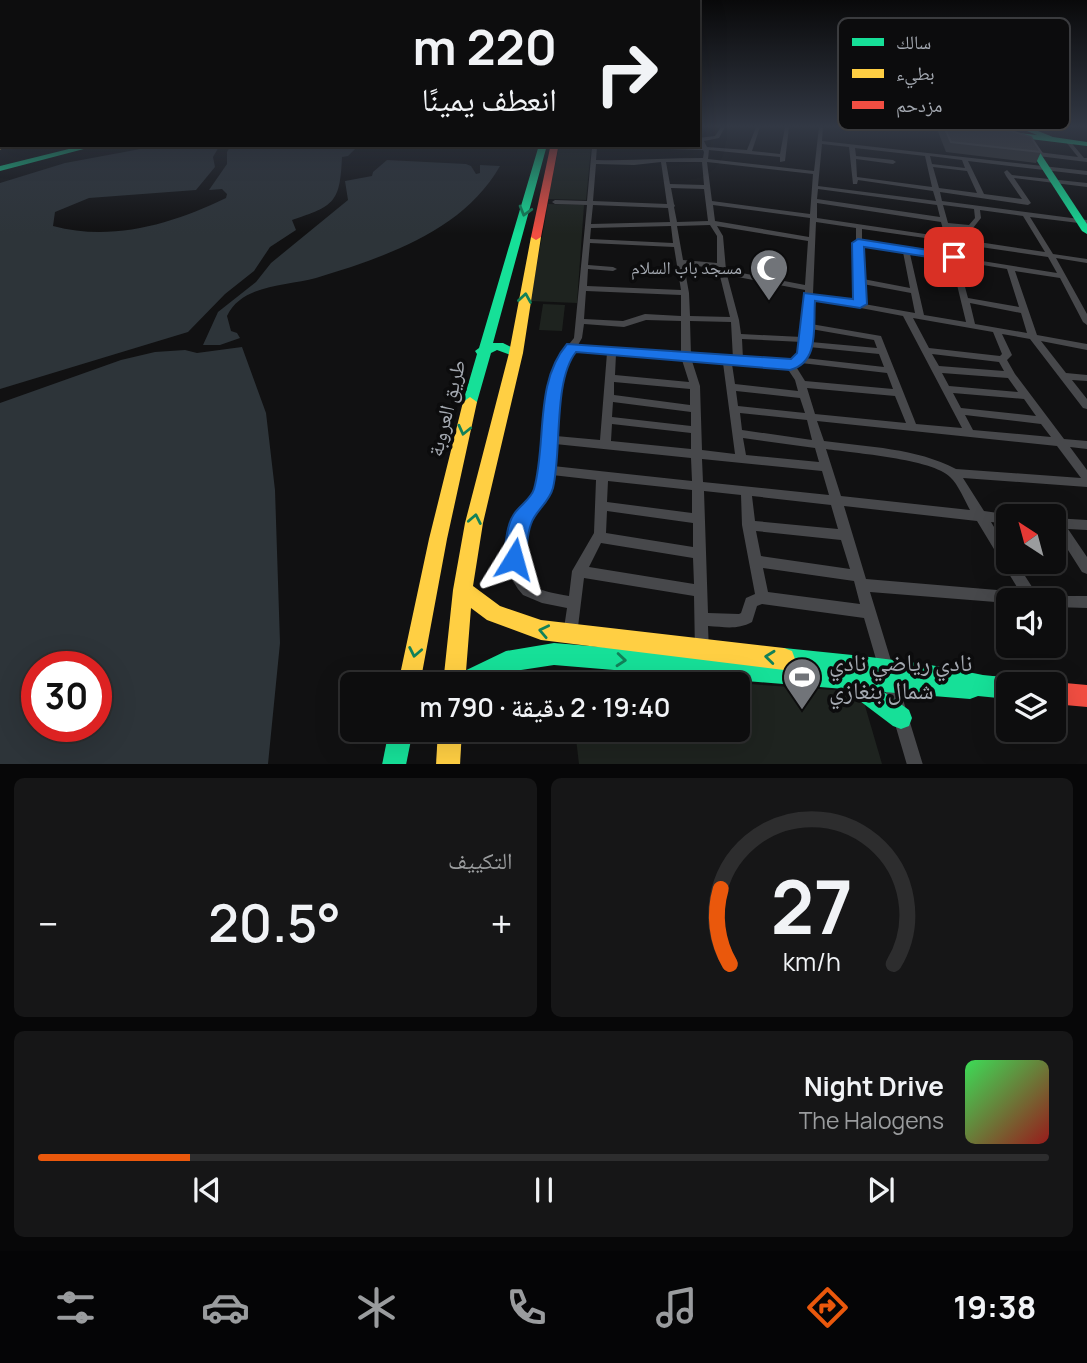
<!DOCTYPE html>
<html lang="ar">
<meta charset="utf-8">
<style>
body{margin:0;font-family:Manrope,"Noto Naskh Arabic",sans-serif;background:#161617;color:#f1f3f6;direction:rtl;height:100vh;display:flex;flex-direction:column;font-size:26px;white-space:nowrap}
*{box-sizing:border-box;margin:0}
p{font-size:23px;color:#9a9c9e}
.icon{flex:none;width:38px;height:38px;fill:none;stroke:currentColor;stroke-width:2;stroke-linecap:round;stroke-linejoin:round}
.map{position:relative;height:764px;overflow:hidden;direction:ltr}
.sheet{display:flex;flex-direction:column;gap:14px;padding:14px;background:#070708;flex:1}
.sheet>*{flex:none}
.top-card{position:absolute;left:0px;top:0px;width:700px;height:147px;box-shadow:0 7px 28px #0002,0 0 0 2px #2d2d2e;direction:rtl;background:#0d0d0e;color:#f1f3f6;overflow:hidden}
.needle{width:46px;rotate:324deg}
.fabs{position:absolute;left:996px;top:504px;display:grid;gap:14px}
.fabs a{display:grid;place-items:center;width:70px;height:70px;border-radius:10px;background:#0d0d0e;box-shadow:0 7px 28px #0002,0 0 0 2px #2d2d2e;font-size:35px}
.speed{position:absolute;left:21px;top:651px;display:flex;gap:14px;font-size:35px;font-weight:700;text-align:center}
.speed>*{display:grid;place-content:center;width:91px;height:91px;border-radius:50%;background:#0d0d0e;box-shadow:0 7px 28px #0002,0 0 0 2px #2d2d2e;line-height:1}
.speed .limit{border:10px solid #d22;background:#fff;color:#111}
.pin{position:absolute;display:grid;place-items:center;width:60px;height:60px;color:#fff;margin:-30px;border-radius:14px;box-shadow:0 4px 10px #0006}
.me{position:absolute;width:77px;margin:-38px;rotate:8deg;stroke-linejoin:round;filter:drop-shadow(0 0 5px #0008)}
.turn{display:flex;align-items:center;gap:24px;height:147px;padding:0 28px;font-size:32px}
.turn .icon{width:91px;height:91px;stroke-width:2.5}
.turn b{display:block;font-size:49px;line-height:60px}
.big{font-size:52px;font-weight:600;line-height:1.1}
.sheet .card{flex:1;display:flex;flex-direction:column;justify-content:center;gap:10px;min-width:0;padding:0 24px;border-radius:10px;background:#161617}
.sheet .dial{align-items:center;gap:0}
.dial svg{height:182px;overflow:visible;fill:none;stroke:#2d2d2e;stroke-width:7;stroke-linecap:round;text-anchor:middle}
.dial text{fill:#f1f3f6;stroke:none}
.song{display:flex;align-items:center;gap:21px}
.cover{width:84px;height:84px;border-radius:10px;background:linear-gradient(135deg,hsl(130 70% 55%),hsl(0 70% 35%))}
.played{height:7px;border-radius:4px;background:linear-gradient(90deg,#ea580c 15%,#2d2d2e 15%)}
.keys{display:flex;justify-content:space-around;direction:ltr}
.heat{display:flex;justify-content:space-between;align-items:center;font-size:38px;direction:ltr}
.sheet .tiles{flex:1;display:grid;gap:14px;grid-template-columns:1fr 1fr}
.card:last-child{grid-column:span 2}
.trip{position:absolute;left:340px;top:672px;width:410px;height:70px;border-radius:10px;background:#0d0d0e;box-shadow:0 7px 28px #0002,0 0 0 2px #2d2d2e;font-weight:600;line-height:70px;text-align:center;direction:rtl}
.dock{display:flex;height:112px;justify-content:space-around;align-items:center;background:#050506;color:#9a9c9e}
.dock .icon{width:49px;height:49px}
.dock .selected{color:#ea580c}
.dock b{font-size:32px;color:#f1f3f6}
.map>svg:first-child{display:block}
.green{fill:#1e231f}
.water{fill:#2d3439;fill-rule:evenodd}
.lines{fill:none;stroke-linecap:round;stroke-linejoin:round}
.street{fill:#47484b;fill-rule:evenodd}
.fast{fill:#16e098;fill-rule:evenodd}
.slow{fill:#ffcf43;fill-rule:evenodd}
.jam{fill:#f24e42;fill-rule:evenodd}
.wall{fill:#373839}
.building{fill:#434446;stroke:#525457;stroke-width:2}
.oneway{stroke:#128159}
.route{fill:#1a73e8;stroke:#114b97;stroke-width:2}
.labels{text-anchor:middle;stroke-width:7;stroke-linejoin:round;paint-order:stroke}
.far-poi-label{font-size:18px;fill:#a4a9b1;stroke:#0c0c0d;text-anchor:end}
.street-label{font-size:21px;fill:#a4a9b1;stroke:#0c0c0d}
.near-poi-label{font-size:24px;fill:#a4a9b1;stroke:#0c0c0d;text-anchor:start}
.key{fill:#0c0c0d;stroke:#3a3b3e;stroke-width:2}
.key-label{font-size:19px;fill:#a4a9b1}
</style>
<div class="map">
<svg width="1087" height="765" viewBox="0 0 1087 765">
<rect width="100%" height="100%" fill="#111112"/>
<!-- green -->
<g class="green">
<polygon points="559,147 591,148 586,200 548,199"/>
<polygon points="548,204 584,205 577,303 530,301"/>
<polygon points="543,304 565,305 562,331 539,330"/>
<polygon points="567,671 861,692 882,764 579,764 575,730 737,730 737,684 569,684"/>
</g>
<!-- water -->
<g class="water">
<path d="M162 145H220L213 157 215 167 196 190 89 198 55 212 53 226C112 242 172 224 226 198L227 194 222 189 209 190 227 164V152L231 145H359L348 156 342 157C340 202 335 206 292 220L296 230 270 247 254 271 225 294 188 332 0 389V183L65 163Z"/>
<path d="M387 160 466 164 471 166 476 174 480 173V165L500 166C463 231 385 257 316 278 287 286 242 284 227 316L231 331 237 333 240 338 220 345H203L218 312 256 282 271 263 348 200 345 181 372 176 373 172Z"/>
<path d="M242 347 266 413 275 490 280 643 268 764H0V403L121 360 155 352 185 350 197 353ZM37 667H96V726H37Z"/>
</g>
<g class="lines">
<!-- street -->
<g class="street">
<path d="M721 127H725L719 138 704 141 707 147 747 150 756 127H760L752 151 780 154 785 127H789L785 161 780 162V157L709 150 708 159 814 171 819 127H823L822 141 1087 171V175L968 161 984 194 1022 199 1006 176 1004 172 1007 170 1012 175 1087 183V187L1014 178 1031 203 1028 205 940 192 942 201 1087 220V224L1030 217 1053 254 1087 259V263L1056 258 1087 314V325L1083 322 1060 278 1015 271 1037 335 1087 344V350L1041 341 1066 373 1087 375V381L1072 380 1087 399V409L1083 408 1030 339 1002 334 1012 355 1007 360 1015 374 1064 439 1087 441V449L1070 447 1087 470V487L963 478 984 511 1012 515 1008 516V524L991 522 1008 550V562H1016L1036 593 1052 596H1087V608L1054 607V600H1008V603L870 592 923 765H907L864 618 762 604 757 606 752 622C737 630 725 627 708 626L709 652 707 657 702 659 697 657 695 652 694 596 584 578 577 635 575 640 570 642 565 640 563 635 567 608 542 603 523 595 518 589 511 578 509 572V554L511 534 517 517 522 508 537 491 543 458 544 439 552 375 557 359 574 338 587 205 555 204 552 202 555 200 587 201 592 147 561 145 702 147 698 142V138L715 136ZM822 144 849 147 853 184H857L858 180 933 191 936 201 818 186ZM597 147 703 150 704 152 703 158C667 158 632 161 596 160ZM855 148 925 156 932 187 857 177 856 159 893 164 896 162 893 160 856 156ZM930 156 962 160 965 168 932 164ZM661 162 667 204 593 201 596 164 634 165ZM666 162H702L704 185 670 184ZM707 162 813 174 810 214 712 201ZM933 167 967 171 977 193 939 188ZM671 188 704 189 708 221 677 222 674 207 675 206 674 204ZM818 189 937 205 940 217 817 199ZM817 203 941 222 945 237 817 218ZM593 205 668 208 670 222 591 224ZM713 205 810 218 809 237 715 221ZM943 205 974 209 975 218 969 225 948 223ZM980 210 1023 216 1045 252 952 238 949 227 973 228 981 218ZM816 222 856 228V302L813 294ZM710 225 717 236V263L683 260 677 226ZM671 226 673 243 590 239 591 228ZM717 226 808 241 805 285 726 270 723 236ZM862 229 946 241 949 256 862 241ZM590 243 674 247 681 290 587 286 588 269 613 271 617 269 613 267 588 265ZM953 243 1048 257 1057 273 957 257ZM862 246 903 252 910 288 863 279ZM910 254 951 260 966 322 924 315ZM958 261 1007 269 1019 307 968 298ZM684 265 718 268 730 317 690 316 689 293ZM727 275 805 290 802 337 741 334 739 320ZM863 284 911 293 915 313 864 304ZM586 291 681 295V316L645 314 623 321 584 319ZM813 299 903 316 962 428 916 424 881 336 811 324ZM970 303 1021 313 1027 333 975 324ZM913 318 993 332 1002 354 1000 356 929 348ZM646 320 681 321V354L578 345 582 338 584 324 624 327ZM690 321 731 322 733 359 691 355ZM811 329 874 340 877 348 811 342ZM742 339 802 342V344L796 358 783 363 743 359ZM809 347 879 354 884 367 805 358ZM574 350 607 353 600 440 556 436C557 409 555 371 574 350ZM616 354 682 360 689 382 615 375ZM932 354 999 362 1004 371 939 366ZM692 361 723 363 735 454 702 450 700 386ZM801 363 887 373 893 389 805 381 795 365ZM732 364 787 368 795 380 798 391 735 384ZM942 373 1008 378 1018 392 949 386ZM614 382 690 389V405L614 395ZM807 388 895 396 906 423 815 414ZM736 391 800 398 805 413 738 406ZM953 393 1024 399 1036 416 961 408ZM613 402 691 412V426L612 417ZM740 413 807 420 812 440 742 430ZM965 415 1041 424 1051 437 973 430ZM817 421 1057 446 1081 478 956 469C916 448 868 447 824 441ZM612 424 691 433V449L611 441ZM743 438 815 448 819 462 746 455ZM555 444 691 458 692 481 553 466ZM826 449C853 453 933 459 950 477 958 484 965 501 970 510L841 496ZM702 459 822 471 829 495 703 482ZM552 475 596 480 594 533 572 571 569 596C536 590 519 588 522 549 523 539 524 526 529 517 532 510 539 507 544 501 549 493 550 484 552 475ZM608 481 692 490V513L607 502ZM704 491 741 495 742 525 755 594 746 598 741 613 739 614 708 613ZM752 496 831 505 838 529 755 521ZM844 506 977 521 1020 592 866 579ZM607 511 693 523V547L606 533ZM756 531 841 540 850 569 761 556ZM601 543 693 558 694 584 589 567ZM763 568 854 581 860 604 768 592Z"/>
<rect x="0" y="134" width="2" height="4"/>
<polygon points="1069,140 1084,158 1087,158 1087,162 1038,156 1035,154 1038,152 1078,157 1066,142"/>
<polygon points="1054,518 1087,520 1087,530 1068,529 1087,557 1087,574 1082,572 1054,528"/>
</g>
<!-- fast -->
<g class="fast">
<polygon points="1017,127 1028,127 1053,137 1087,142 1087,146 1007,136 1007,132 1010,132 1037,135"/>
<polygon points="1025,139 1031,139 1087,224 1087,234 1082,231 1024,141"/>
<polygon points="85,145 99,145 0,171 0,166"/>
<polygon points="539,145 547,145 493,343 503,343 523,353 516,357 497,350 491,353 477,402 470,407 463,402 477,354 475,351 479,348"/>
<path d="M554 643 774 661 776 651 784 648C849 655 915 660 978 674 991 677 1004 675 1016 680L1018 684H1008V699L978 696 970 699 884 692 909 710 912 718 909 726 901 729 893 726 844 689 554 665 508 672 485 684H451L454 676 506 651Z"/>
<polygon points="389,730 413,730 406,765 382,765"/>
</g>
<!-- slow -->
<g class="slow">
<polygon points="0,143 7,145 0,150"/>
<polygon points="536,234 541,237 523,353 483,523 473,586 500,606 541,620 784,648 792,651 795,659 792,667 784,670 541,640 487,620 471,608 465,684 443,684 453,590 465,523 509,353 531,237"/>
<polygon points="470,397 477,402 447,539 420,684 398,684 429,539 463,402"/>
<polygon points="438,730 462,730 460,765 436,765"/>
</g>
<!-- jam -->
<g class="jam">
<polygon points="554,146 558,148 541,237 536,240 531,237 550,148"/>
<polygon points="1054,682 1087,685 1087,707 1054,704 1054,684 1048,684"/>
</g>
</g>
<!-- wall -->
<polygon class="wall" points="938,127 998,127 1041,152 1036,163 946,152 937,129"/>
<!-- building -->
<polygon class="building" points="944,127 998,127 1031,137 1041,152 951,142"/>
<!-- one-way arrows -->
<defs><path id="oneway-chevron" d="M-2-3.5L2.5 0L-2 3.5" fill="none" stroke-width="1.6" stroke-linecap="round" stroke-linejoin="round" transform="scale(1.75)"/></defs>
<g class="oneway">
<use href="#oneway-chevron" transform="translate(525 211) rotate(106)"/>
<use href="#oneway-chevron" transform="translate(525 298) rotate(-81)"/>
<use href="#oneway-chevron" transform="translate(464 430) rotate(103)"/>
<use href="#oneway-chevron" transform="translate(475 519) rotate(-79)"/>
<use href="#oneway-chevron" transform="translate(544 631) rotate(-168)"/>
<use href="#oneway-chevron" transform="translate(415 652) rotate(101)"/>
<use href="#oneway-chevron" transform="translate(770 657) rotate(-174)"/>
<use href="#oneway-chevron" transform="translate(621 660) rotate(5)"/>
</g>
<!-- sky -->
<linearGradient id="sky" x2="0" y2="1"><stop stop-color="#09090a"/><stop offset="0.54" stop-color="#323844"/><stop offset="1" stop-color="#323844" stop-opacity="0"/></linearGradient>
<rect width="1087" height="234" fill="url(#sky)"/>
<!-- route -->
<path class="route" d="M858 239 954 254 960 257 954 261 864 247 867 304 860 308 815 301C813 327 820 362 790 370L576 352C553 381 562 451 553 488 549 503 535 511 531 524 526 537 528 552 522 566L514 568 507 566C502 555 507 524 514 514 520 505 531 499 534 489 547 442 534 383 567 344L791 359 797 353 804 293 853 299 852 243Z"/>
<!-- icons -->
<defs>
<symbol id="mosque-pin" viewBox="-11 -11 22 30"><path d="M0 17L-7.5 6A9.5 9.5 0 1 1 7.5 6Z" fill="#717479" stroke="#0c0c0d"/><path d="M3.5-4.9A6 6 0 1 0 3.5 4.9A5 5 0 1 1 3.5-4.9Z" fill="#fff"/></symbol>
<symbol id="stadium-pin" viewBox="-11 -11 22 30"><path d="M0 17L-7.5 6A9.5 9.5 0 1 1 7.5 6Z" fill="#717479" stroke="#0c0c0d"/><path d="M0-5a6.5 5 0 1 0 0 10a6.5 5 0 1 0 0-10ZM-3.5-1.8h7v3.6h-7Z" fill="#fff"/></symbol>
</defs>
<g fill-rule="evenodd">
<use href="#mosque-pin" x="747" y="246" width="44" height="60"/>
<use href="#stadium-pin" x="780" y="655" width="44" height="60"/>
</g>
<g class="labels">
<!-- far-poi labels -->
<g class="far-poi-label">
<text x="742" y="274">مسجد باب السلام</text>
</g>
<!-- street labels -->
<g class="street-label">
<text transform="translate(447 408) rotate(-76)" y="7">طريق العروبة</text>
</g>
<!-- near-poi labels -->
<g class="near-poi-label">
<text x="829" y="671">نادي رياضي نادي<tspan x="829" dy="28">شمال بنغازي</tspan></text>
</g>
</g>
<!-- legend -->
<rect x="838" y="18" width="232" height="112" rx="10" class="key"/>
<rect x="852" y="38" width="32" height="8" fill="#16e098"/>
<rect x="852" y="69" width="32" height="9" fill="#ffcf43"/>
<rect x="852" y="101" width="32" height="8" fill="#f24e42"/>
<g class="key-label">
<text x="896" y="49">سالك</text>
<text x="896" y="80">بطيء</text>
<text x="896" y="112">مزدحم</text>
</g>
</svg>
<div class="fabs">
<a><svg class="needle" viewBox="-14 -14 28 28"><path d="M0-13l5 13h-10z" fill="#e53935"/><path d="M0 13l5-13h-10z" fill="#9a9c9e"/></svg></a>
<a><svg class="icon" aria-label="sound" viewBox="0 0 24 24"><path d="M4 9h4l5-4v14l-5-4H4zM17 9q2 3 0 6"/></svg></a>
<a><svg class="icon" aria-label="layers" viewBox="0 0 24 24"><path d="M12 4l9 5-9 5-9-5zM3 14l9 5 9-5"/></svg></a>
</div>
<div class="speed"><div class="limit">30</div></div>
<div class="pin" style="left:954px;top:257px;background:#d93025"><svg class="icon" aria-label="arrive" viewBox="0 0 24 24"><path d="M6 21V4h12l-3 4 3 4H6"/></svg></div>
<svg class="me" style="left:514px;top:559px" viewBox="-20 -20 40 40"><path d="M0-17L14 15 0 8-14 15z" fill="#1a73e8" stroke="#fff" stroke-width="4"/></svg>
<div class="trip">19:40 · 2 دقيقة · 790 m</div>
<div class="top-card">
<div class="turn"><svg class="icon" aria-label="right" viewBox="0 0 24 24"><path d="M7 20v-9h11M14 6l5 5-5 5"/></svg><div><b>220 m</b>انعطف يمينًا</div></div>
</div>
</div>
<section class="sheet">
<div class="tiles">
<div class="card dial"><svg viewBox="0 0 100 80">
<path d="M14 69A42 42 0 1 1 86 69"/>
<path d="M14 69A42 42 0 0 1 10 36" stroke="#ea580c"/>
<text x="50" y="56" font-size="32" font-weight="700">27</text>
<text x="50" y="72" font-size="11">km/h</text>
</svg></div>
<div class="card"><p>التكييف</p>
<div class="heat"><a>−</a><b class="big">20.5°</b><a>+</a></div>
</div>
<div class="card">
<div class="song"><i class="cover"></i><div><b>Night Drive</b><p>The Halogens</p></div></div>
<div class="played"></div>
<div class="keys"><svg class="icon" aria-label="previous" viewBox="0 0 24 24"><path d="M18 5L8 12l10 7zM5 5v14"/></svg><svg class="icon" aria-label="pause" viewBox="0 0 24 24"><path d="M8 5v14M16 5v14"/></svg><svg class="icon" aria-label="next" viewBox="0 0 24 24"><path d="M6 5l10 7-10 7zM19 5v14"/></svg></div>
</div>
</div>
</section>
<nav class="dock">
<b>19:38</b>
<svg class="icon selected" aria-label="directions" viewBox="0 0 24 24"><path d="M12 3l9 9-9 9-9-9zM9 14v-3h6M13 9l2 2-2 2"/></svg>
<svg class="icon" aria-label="music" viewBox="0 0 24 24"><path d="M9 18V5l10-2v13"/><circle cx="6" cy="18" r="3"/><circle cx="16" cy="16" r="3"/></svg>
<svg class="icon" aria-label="phone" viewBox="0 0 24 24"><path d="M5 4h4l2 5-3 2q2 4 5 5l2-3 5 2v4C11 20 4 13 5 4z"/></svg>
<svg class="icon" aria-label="climate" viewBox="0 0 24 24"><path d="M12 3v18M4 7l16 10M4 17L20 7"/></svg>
<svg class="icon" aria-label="car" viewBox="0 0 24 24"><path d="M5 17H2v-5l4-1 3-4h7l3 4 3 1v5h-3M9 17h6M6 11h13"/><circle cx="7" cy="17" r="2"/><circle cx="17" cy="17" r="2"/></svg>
<svg class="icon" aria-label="filters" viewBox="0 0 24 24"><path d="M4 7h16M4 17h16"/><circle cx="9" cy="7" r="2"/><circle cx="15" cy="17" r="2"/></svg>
</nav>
